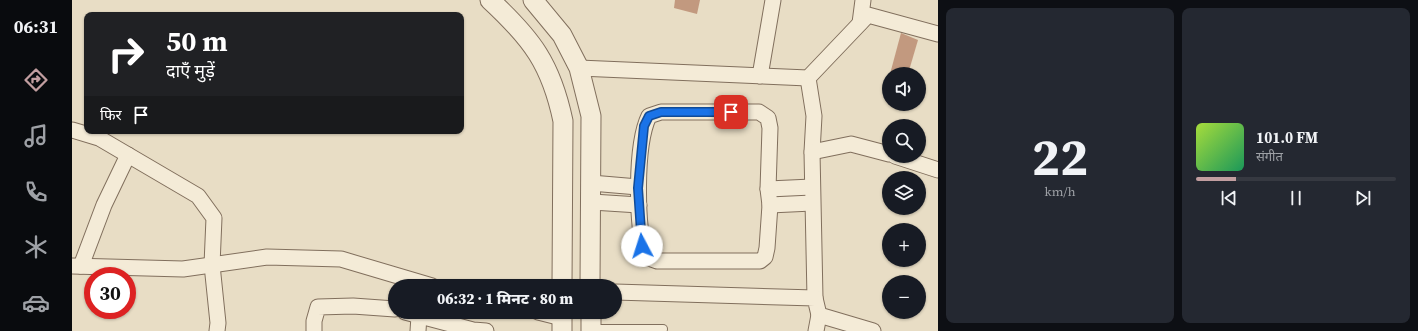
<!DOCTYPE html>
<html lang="hi">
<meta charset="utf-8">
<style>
body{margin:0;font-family:"Source Serif 4","Noto Sans Devanagari",serif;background:#242831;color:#f1f3f6;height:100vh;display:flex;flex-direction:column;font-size:15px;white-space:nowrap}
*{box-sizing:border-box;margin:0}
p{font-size:13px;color:#9ea1a6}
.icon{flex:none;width:22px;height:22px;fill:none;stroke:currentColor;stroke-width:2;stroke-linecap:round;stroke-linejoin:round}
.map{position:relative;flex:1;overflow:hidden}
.sheet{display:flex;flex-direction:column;gap:8px;padding:8px;background:#0d0f14;width:480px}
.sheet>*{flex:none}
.banner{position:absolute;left:12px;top:12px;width:380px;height:122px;border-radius:8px;box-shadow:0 1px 3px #0004;background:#202124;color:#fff;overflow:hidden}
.controls{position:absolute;left:810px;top:67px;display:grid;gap:8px}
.controls a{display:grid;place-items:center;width:44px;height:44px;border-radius:50%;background:#171b24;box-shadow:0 1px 3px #0004;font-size:20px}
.speed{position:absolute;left:12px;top:267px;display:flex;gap:8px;font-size:20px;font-weight:700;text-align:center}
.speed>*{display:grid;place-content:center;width:52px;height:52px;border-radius:50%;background:#171b24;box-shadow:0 1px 3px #0004;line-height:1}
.speed .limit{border:6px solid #d22;background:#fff;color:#111}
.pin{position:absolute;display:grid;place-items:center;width:34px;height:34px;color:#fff;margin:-17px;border-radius:8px;box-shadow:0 2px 6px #0006}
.me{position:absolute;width:44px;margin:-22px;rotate:355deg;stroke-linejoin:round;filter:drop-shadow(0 0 3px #0008)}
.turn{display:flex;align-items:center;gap:14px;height:84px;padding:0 16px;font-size:18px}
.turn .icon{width:52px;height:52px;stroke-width:2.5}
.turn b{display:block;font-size:28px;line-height:34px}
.then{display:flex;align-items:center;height:38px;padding:0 16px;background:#0003;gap:8px;font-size:15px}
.sheet .widget{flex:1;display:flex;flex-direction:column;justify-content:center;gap:6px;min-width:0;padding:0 14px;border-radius:8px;background:#242831}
.sheet .dial{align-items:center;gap:0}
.dial b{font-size:52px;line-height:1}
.song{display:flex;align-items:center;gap:12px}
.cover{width:48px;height:48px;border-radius:6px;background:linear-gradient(135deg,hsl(80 70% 55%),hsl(150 70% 35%))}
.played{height:4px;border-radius:2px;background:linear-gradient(90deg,#c29ea0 20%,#363941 20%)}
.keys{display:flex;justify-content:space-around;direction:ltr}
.sheet .tiles{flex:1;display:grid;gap:8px;grid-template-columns:repeat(2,1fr)}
.trip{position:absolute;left:316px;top:279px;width:234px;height:40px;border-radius:20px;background:#171b24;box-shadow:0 1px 3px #0004;font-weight:800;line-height:40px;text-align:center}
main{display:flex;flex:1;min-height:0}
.menu{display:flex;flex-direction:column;width:72px;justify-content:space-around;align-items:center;background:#090b0e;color:#9ea1a6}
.menu .icon{width:28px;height:28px}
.menu .selected{color:#c29ea0}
.menu b{font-size:18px;color:#f1f3f6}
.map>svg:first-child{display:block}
.building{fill:#c2997f}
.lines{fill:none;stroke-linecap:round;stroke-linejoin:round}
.service-casing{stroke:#816f5d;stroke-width:10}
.minor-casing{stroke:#816f5d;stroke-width:17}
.tertiary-casing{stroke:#816f5d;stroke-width:21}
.service{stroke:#f4ebd7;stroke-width:8}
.minor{stroke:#f4ebd7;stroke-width:15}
.tertiary{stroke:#f4ebd7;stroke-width:19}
.route-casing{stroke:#114b97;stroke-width:10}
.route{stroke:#1a73e8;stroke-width:7}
</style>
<main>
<nav class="menu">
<b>06:31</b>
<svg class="icon selected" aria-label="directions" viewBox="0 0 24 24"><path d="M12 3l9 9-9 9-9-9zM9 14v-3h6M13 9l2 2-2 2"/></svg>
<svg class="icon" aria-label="music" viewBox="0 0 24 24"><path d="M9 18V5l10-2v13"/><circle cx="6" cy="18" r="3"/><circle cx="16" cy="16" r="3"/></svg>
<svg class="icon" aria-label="phone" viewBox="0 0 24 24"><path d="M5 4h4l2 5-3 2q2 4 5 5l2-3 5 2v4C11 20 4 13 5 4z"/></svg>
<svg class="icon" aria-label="climate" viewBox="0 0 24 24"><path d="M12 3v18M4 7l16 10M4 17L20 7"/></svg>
<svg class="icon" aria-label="car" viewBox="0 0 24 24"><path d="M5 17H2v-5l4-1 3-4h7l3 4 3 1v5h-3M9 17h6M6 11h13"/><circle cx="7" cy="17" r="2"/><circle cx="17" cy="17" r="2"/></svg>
</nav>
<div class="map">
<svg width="866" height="331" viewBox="0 0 866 331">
<rect width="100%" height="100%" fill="#e8ddc5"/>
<!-- building -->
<g class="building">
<polygon points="603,0 628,0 625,14 602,8"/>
<polygon points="829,33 846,40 836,74 818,74"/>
</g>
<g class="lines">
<defs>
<polyline id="service" points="519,329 591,329"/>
<g id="minor">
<polyline points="788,23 791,0"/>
<polyline points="507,68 736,78 796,15 866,34"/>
<polyline points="688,76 701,0"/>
<polyline points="736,78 742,116 740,152 743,298"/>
<path d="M589 112H687L696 118 698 128 696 189 698 205 695 248 693 257 688 261H585L574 257C564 226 563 145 577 116Z"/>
<polyline points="0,130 27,138 126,196 142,218 140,265 146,323 145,331"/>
<polyline points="740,152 779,144 817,154"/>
<polyline points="823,156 866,170"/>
<polyline points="519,183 566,187"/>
<polyline points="696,189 740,187"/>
<polyline points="520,202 567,205"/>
<polyline points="698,205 740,203"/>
<polyline points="0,266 111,269 195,257 269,259 360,286"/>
<polyline points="9,266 32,205 56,155"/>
<polyline points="543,292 743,298 747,315 801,331"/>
<polyline points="333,312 401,330 414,331"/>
<polyline points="466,312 490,318"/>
<polyline points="242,331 242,321 246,307 281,306 323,309"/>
<polyline points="346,331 347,316"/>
<polyline points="744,331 747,315"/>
</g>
<g id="tertiary">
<path d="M418 0C460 39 479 64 491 121L490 286"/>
<polyline points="461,0 490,35 507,68 519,116 518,286"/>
<polyline points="490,312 490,331"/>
<polyline points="519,312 519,331"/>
</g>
</defs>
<!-- service casing -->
<use href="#service" class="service-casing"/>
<!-- minor casing -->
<use href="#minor" class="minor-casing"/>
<!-- tertiary casing -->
<use href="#tertiary" class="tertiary-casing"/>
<!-- service -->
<use href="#service" class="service"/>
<!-- minor -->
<use href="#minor" class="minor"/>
<!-- tertiary -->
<use href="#tertiary" class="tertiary"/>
</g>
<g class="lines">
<defs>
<polyline id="route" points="570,246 566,188 572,126 577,116 589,112 659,112"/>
</defs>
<!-- route casing -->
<use href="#route" class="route-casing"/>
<!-- route -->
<use href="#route" class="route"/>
</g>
</svg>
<div class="controls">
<a><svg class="icon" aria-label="sound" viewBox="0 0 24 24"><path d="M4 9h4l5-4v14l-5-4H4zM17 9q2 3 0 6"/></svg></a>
<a><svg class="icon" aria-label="search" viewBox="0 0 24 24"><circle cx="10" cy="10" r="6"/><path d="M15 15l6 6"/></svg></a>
<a><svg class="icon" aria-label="layers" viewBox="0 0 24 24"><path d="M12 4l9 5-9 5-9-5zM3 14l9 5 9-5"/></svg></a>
<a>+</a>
<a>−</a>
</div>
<div class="speed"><div class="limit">30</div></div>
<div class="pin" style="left:659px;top:112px;background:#d93025"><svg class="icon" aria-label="arrive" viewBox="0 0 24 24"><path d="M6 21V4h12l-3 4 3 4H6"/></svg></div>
<svg class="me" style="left:570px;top:246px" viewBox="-20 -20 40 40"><circle r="19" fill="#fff"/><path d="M0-13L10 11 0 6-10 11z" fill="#1a73e8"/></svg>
<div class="trip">06:32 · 1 मिनट · 80 m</div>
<div class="banner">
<div class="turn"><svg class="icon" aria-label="right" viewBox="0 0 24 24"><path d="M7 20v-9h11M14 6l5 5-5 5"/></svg><div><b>50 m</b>दाएँ मुड़ें</div></div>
<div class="then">फिर<svg class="icon" aria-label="arrive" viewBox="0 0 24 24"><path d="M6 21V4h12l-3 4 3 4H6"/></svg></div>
</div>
</div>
<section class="sheet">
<div class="tiles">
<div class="widget dial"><b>22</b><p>km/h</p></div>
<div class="widget">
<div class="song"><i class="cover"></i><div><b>101.0 FM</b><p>संगीत</p></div></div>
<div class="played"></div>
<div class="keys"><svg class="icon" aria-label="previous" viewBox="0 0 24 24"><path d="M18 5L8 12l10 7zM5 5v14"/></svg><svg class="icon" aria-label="pause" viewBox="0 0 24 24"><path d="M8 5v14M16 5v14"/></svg><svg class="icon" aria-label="next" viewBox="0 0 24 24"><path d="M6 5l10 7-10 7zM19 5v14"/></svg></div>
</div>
</div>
</section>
</main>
